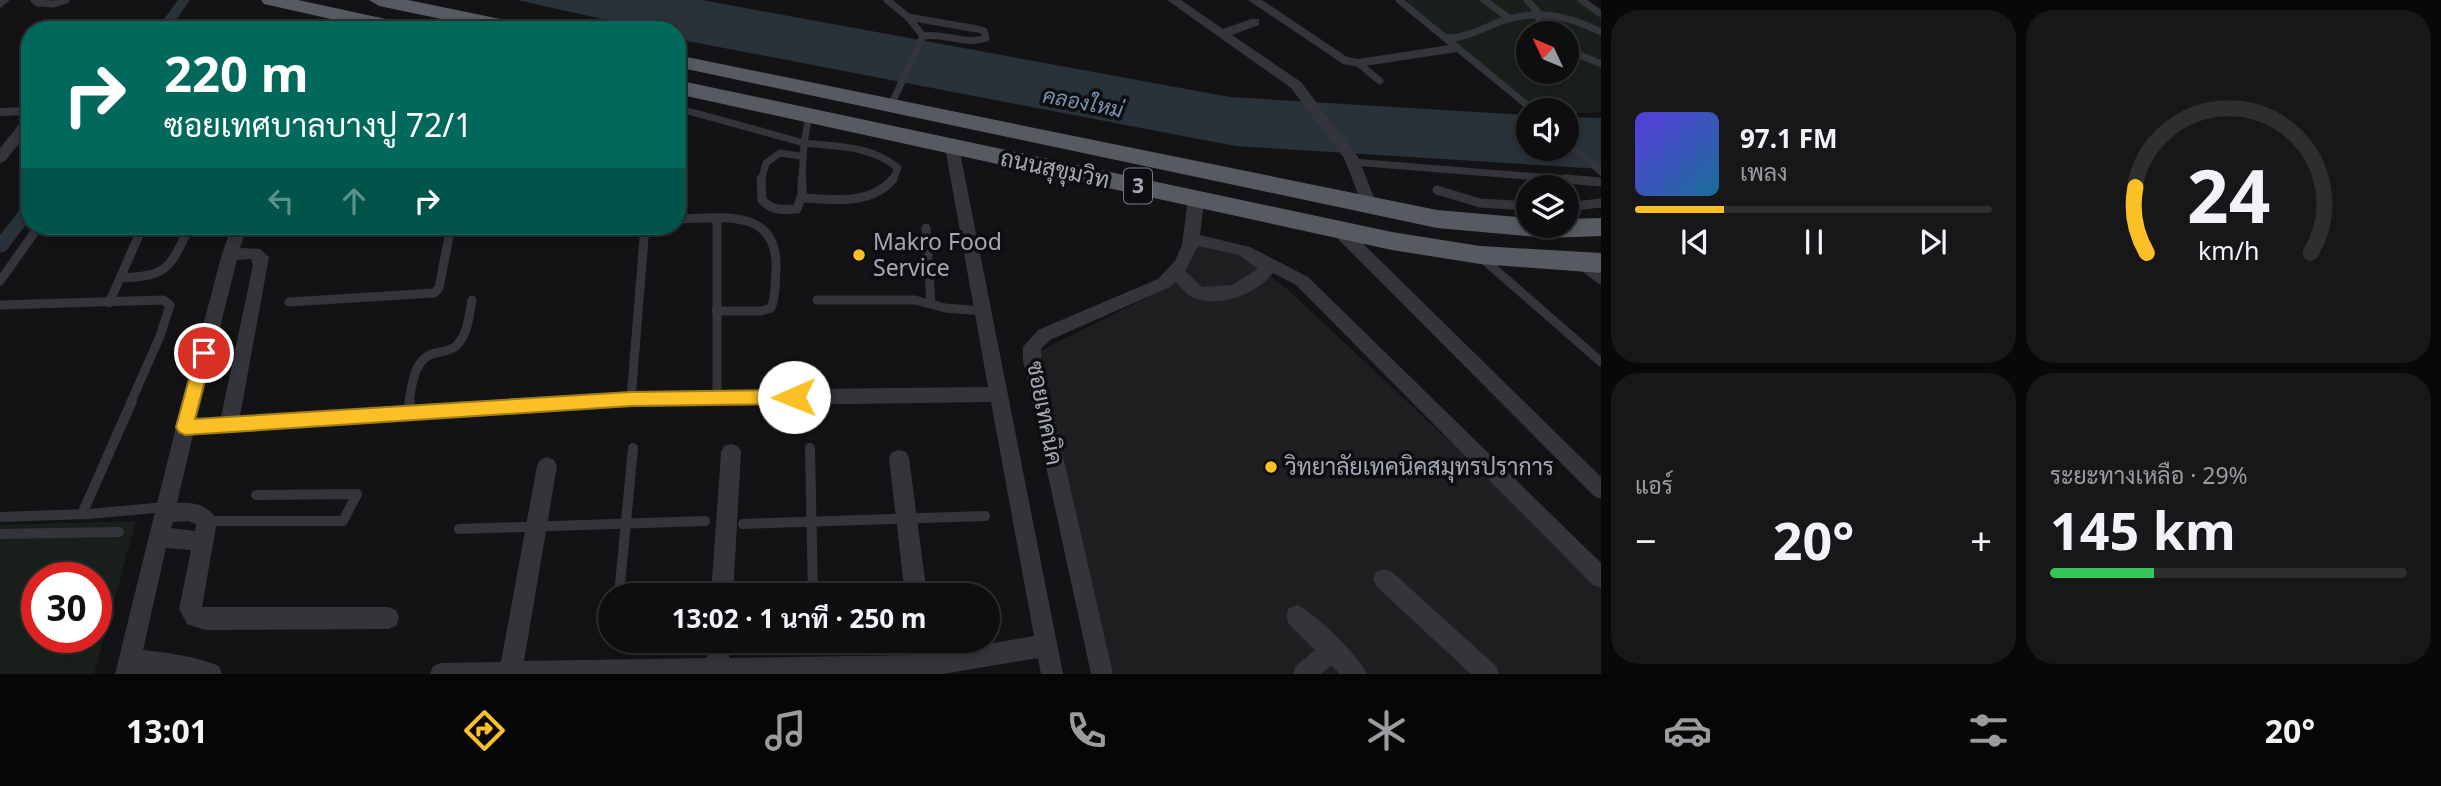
<!DOCTYPE html>
<html lang="th">
<meta charset="utf-8">
<style>
body{margin:0;font-family:"Noto Sans",Sarabun,sans-serif;background:#171719;color:#f1f3f6;height:100vh;display:flex;flex-direction:column;font-size:26px;white-space:nowrap}
*{box-sizing:border-box;margin:0}
p{font-size:23px;color:#9b9c9f}
.icon{flex:none;width:38px;height:38px;fill:none;stroke:currentColor;stroke-width:2;stroke-linecap:round;stroke-linejoin:round}
.map{position:relative;flex:1;overflow:hidden}
.drawer{display:flex;flex-direction:column;gap:10px;padding:10px;background:#080809;width:840px}
.drawer>*{flex:none}
.top-card{position:absolute;left:21px;top:21px;width:665px;height:214px;border-radius:28px;box-shadow:0 4px 10px #0003,0 0 0 2px #2e2e30;background:#00695c;color:#fff;overflow:hidden}
.needle{width:46px;rotate:314deg}
.tools{position:absolute;left:1516px;top:21px;display:grid;gap:14px}
.tools a{display:grid;place-items:center;width:63px;height:63px;border-radius:50%;background:#0e0e10;box-shadow:0 4px 10px #0003,0 0 0 2px #2e2e30;font-size:35px}
.speed{position:absolute;left:21px;top:562px;display:flex;gap:14px;font-size:35px;font-weight:700;text-align:center}
.speed>*{display:grid;place-content:center;width:91px;height:91px;border-radius:50%;background:#0e0e10;box-shadow:0 4px 10px #0003,0 0 0 2px #2e2e30;line-height:1}
.speed .limit{border:10px solid #d22;background:#fff;color:#111}
.pin{position:absolute;display:grid;place-items:center;width:60px;height:60px;color:#fff;margin:-30px;border:4px solid #fff;border-radius:50%;box-shadow:0 2px 7px #0007}
.me{position:absolute;width:77px;margin:-38px;rotate:269deg;stroke-linejoin:round;filter:drop-shadow(0 0 5px #0008)}
.turn{display:flex;align-items:center;gap:24px;height:147px;padding:0 28px;font-size:32px}
.turn .icon{width:91px;height:91px;stroke-width:2.5}
.turn b{display:block;font-size:49px;line-height:60px}
.lanes{display:flex;align-items:center;height:66px;padding:0 28px;background:#0003;justify-content:center;gap:35px;direction:ltr}
.lanes .off{opacity:.35}
.big{font-size:52px;font-weight:700;line-height:1.1}
.drawer .widget{flex:1;display:flex;flex-direction:column;justify-content:center;gap:10px;min-width:0;padding:0 24px;border-radius:28px;background:#171719}
.drawer .dial{align-items:center;gap:0}
.dial svg{height:182px;overflow:visible;fill:none;stroke:#2e2e30;stroke-width:7;stroke-linecap:round;text-anchor:middle}
.dial text{fill:#f1f3f6;stroke:none}
.song{display:flex;align-items:center;gap:21px}
.cover{width:84px;height:84px;border-radius:10px;background:linear-gradient(135deg,hsl(250 70% 55%),hsl(200 70% 35%))}
.played{height:7px;border-radius:4px;background:linear-gradient(90deg,#fac026 25%,#2e2e30 25%)}
.keys{display:flex;justify-content:space-around;direction:ltr}
.heat{display:flex;justify-content:space-between;align-items:center;font-size:38px;direction:ltr}
.charge{height:10px;border-radius:5px;background:linear-gradient(90deg,#34c759 29%,#2e2e30 0)}
.drawer .tiles{flex:1;display:grid;gap:10px;grid-template-columns:repeat(2,1fr)}
.trip{position:absolute;left:598px;top:583px;width:402px;height:70px;border-radius:35px;background:#0e0e10;box-shadow:0 4px 10px #0003,0 0 0 2px #2e2e30;font-weight:700;line-height:70px;text-align:center}
.tab-bar{display:flex;height:112px;justify-content:space-around;align-items:center;background:#060606;color:#9b9c9f}
.tab-bar .icon{width:49px;height:49px}
.tab-bar .active{color:#fac026}
.tab-bar b{font-size:32px;color:#f1f3f6}
main{display:flex;flex:1;min-height:0}
.map>svg:first-child{display:block}
.built{fill:#1f1f22}
.green{fill:#19201b;fill-rule:evenodd}
.water{fill:#293139}
.lines{fill:none;stroke-linecap:round;stroke-linejoin:round}
.canal{fill:#293139;fill-rule:evenodd}
.service-far2{stroke:#34353a;stroke-width:7}
.service-far1{stroke:#34353a;stroke-width:9}
.service{stroke:#34353a;stroke-width:10}
.minor{fill:#34353a;fill-rule:evenodd}
.trunk{fill:#585a62;fill-rule:evenodd}
.route{fill:#fac026;stroke:#a27d19;stroke-width:2}
.poi-dot{fill:#fac026;stroke:#0e0e10;stroke-width:2.5}
.labels{text-anchor:middle;stroke-width:7;stroke-linejoin:round;paint-order:stroke}
.far-water-label{font-size:21px;font-style:italic;fill:#7994b3;stroke:#0e0e10}
.shield{fill:#0e0e10;stroke:#777a84;stroke-width:2}
.shield-label{font-size:21px;font-weight:bold;fill:#a4a8b6}
.street-label{font-size:23px;fill:#a4a8b6;stroke:#0e0e10}
.poi-label{font-size:23px;fill:#a4a8b6;stroke:#0e0e10;text-anchor:start}
</style>
<main>
<div class="map">
<svg width="1601" height="674" viewBox="0 0 1601 674">
<rect width="100%" height="100%" fill="#131315"/>
<!-- built -->
<polygon class="built" points="1197,245 1237,253 1286,288 1601,583 1601,674 1112,674 1038,352 1176,283"/>
<!-- green -->
<g class="green">
<path d="M1405 0H1584L1601 12V112L1566 114V110H1534ZM1528 33H1566V72H1528Z"/>
<path d="M136 521 94 674H0V525ZM37 578H96V637H37Z"/>
</g>
<!-- water -->
<polygon class="water" points="517,0 702,0 1230,97 1528,115 1528,149 1566,149 1566,117 1601,118 1601,169 1235,146 677,39 677,30 651,30"/>
<g class="lines">
<!-- canal -->
<g class="canal">
<polygon points="178,0 190,0 169,30 156,30"/>
<polygon points="30,202 30,219 6,251 0,253 0,235 25,203"/>
</g>
<!-- service-far2 -->
<g class="service-far2">
<polyline points="34,0 37,3 54,4 66,0"/>
<polyline points="887,0 908,17 923,36"/>
<polyline points="1399,0 1533,110"/>
<polyline points="1484,0 1509,18"/>
<polyline points="1527,0 1538,12 1540,27 1546,33"/>
<polyline points="1581,0 1601,14"/>
<path d="M1446 38C1464 38 1478 31 1494 24 1532 8 1565 14 1601 32"/>
<polyline points="1566,49 1601,64"/>
<polyline points="1358,63 1380,81"/>
<path d="M891 105 923 36C944 32 966 46 986 38L984 31 977 29 908 17"/>
<polyline points="677,108 804,143 802,181"/>
<path d="M809 115 804 143C838 147 870 145 898 168L892 181"/>
<polyline points="1566,141 1601,172"/>
<polyline points="1353,162 1587,181"/>
<polyline points="761,181 766,163 780,153 800,156"/>
</g>
<!-- service-far1 -->
<g class="service-far1">
<path d="M761 179 762 200C772 211 784 210 797 209L802 194V179"/>
<polyline points="1565,179 1601,182"/>
<polyline points="1437,190 1480,203 1528,206"/>
<path d="M804 198C835 200 871 205 893 179"/>
<polyline points="1566,207 1601,203"/>
<path d="M677 219C722 218 779 207 776 270 775 282 776 297 771 308L761 311H716"/>
<polyline points="717,220 717,398"/>
<polyline points="926,228 931,303"/>
<polyline points="1483,259 1601,362"/>
<polyline points="1582,266 1601,280"/>
<path d="M120 278C170 276 169 268 190 226"/>
<polyline points="0,281 39,226"/>
<polyline points="817,300 915,300 945,308 982,311"/>
<polyline points="289,302 434,293 439,288 451,226"/>
<polyline points="109,303 143,226"/>
<polyline points="0,305 163,300 170,305 160,336 131,402"/>
<polyline points="631,399 645,226"/>
<path d="M409 402C412 384 414 357 436 353 443 351 450 351 456 346 468 335 469 315 472 300"/>
</g>
<!-- service -->
<g class="service">
<polyline points="407,413 410,401"/>
<polyline points="810,448 813,595"/>
<polyline points="82,514 132,401"/>
<polyline points="0,517 88,514 166,507"/>
<polyline points="207,521 343,521 357,494 256,495"/>
<polyline points="743,524 985,516"/>
<polyline points="459,529 705,521"/>
<polyline points="0,534 119,532"/>
<polyline points="619,595 633,448"/>
</g>
<!-- minor -->
<g class="minor">
<polygon points="0,0 10,0 0,8"/>
<polygon points="1167,0 1181,0 1223,29 1251,19 1259,19 1259,25 1232,35 1301,82 1358,157 1377,205 1374,209 1364,209 1344,158 1291,88"/>
<polygon points="1248,0 1262,0 1347,57 1358,59 1457,44 1463,48 1457,52 1358,67 1343,64"/>
<polygon points="355,14 361,18 355,30 343,30 351,15"/>
<polygon points="30,107 30,115 0,116 0,108"/>
<polygon points="30,116 30,130 5,161 0,163 0,148 25,117"/>
<path d="M952 142 959 147 1063 674H1041L1038 658 943 674H430L433 666 441 663 501 662 537 466 540 460 547 457 554 460 557 466 524 661 707 658 708 640H730L729 658 912 655 910 640H932L934 653 1034 636 991 402 631 407 193 435 177 503C193 502 210 505 217 521L202 607H388L396 610 399 618 396 626 388 629 205 630 187 624 179 609 191 550 166 548 143 650C169 653 195 656 219 666L222 674H115L176 427 222 254 232 226H248L240 248 260 249 269 257 240 416 631 391 988 387 945 147ZM251 259 253 265 221 417 197 418 237 260ZM188 521 196 524 195 531 171 528 173 522Z"/>
<path d="M1196 194 1204 199 1200 235 1250 247 1308 277 1601 563V588L1593 585 1296 285 1273 273C1257 294 1218 309 1192 297 1186 294 1181 287 1176 282L1170 287 1050 340 1041 349V360L1113 674H1091L1023 360V347L1038 330 1158 279 1175 261 1182 245 1188 199ZM1198 246 1239 255 1258 269 1232 285 1202 287 1185 271Z"/>
<polygon points="1338,223 1344,225 1601,477 1601,499 1594,496 1332,233 1330,229 1332,225"/>
<polygon points="731,444 738,446 741,452 733,595 711,595 721,452 724,446"/>
<polygon points="899,450 906,452 909,458 927,595 905,595 889,458 892,452"/>
<polygon points="1384,569 1392,572 1496,666 1499,674 1471,674 1376,586 1373,579 1376,572"/>
<path d="M1297 605C1314 612 1361 658 1367 674H1340L1331 665 1321 674H1293L1296 666 1315 650 1289 624 1286 616 1289 608Z"/>
</g>
<!-- trunk -->
<g class="trunk">
<polygon points="261,0 298,0 409,24 419,30 380,30 264,4"/>
<polygon points="369,0 408,0 524,24 534,30 494,30 379,6"/>
<polygon points="677,55 1437,210 1528,218 1528,226 1566,226 1566,219 1601,218 1601,236 1549,238 1437,228 677,67"/>
<polygon points="677,80 1392,232 1480,246 1601,253 1601,273 1480,264 1392,250 677,94"/>
</g>
</g>
<!-- route -->
<polygon class="route" points="204,347 212,353 195,419 631,392 794,390 800,392 802,397 800,402 794,404 631,406 185,435 179,432 176,427 196,353"/>
<!-- markers -->
<g class="poi-dot">
<circle cx="859" cy="255" r="7"/>
<circle cx="1271" cy="467" r="7"/>
</g>
<g class="labels">
<!-- far-water labels -->
<g class="far-water-label">
<text transform="translate(1083 103) rotate(11)" y="7">คลองใหม่</text>
</g>
<!-- shield labels -->
<rect class="shield" x="1124" y="168.5" width="28" height="35" rx="5"/>
<g class="shield-label">
<text x="1138" y="193">3</text>
</g>
<!-- street labels -->
<g class="street-label">
<text transform="translate(1055 169) rotate(12)" y="8">ถนนสุขุมวิท</text>
<text transform="translate(1045 413) rotate(79)" y="8">ซอยเทคนิค</text>
</g>
<!-- poi labels -->
<g class="poi-label">
<text x="873" y="250">Makro Food<tspan x="873" dy="26">Service</tspan></text>
<text x="1285" y="475">วิทยาลัยเทคนิคสมุทรปราการ</text>
</g>
</g>
</svg>
<div class="tools">
<a><svg class="needle" viewBox="-14 -14 28 28"><path d="M0-13l5 13h-10z" fill="#e53935"/><path d="M0 13l5-13h-10z" fill="#9b9c9f"/></svg></a>
<a><svg class="icon" aria-label="sound" viewBox="0 0 24 24"><path d="M4 9h4l5-4v14l-5-4H4zM17 9q2 3 0 6"/></svg></a>
<a><svg class="icon" aria-label="layers" viewBox="0 0 24 24"><path d="M12 4l9 5-9 5-9-5zM3 14l9 5 9-5"/></svg></a>
</div>
<div class="speed"><div class="limit">30</div></div>
<div class="pin" style="left:204px;top:353px;background:#d93025"><svg class="icon" aria-label="arrive" viewBox="0 0 24 24"><path d="M6 21V4h12l-3 4 3 4H6"/></svg></div>
<svg class="me" style="left:794px;top:397px" viewBox="-20 -20 40 40"><circle r="19" fill="#fff"/><path d="M0-13L10 11 0 6-10 11z" fill="#fac026"/></svg>
<div class="trip">13:02 · 1 นาที · 250 m</div>
<div class="top-card">
<div class="turn"><svg class="icon" aria-label="right" viewBox="0 0 24 24"><path d="M7 20v-9h11M14 6l5 5-5 5"/></svg><div><b>220 m</b>ซอยเทศบาลบางปู 72/1</div></div>
<div class="lanes"><svg class="icon off" aria-label="left" viewBox="0 0 24 24"><path d="M17 20v-9H6M10 6l-5 5 5 5"/></svg><svg class="icon off" aria-label="ahead" viewBox="0 0 24 24"><path d="M12 20V5M6 11l6-6 6 6"/></svg><svg class="icon" aria-label="right" viewBox="0 0 24 24"><path d="M7 20v-9h11M14 6l5 5-5 5"/></svg></div>
</div>
</div>
<section class="drawer">
<div class="tiles">
<div class="widget">
<div class="song"><i class="cover"></i><div><b>97.1 FM</b><p>เพลง</p></div></div>
<div class="played"></div>
<div class="keys"><svg class="icon" aria-label="previous" viewBox="0 0 24 24"><path d="M18 5L8 12l10 7zM5 5v14"/></svg><svg class="icon" aria-label="pause" viewBox="0 0 24 24"><path d="M8 5v14M16 5v14"/></svg><svg class="icon" aria-label="next" viewBox="0 0 24 24"><path d="M6 5l10 7-10 7zM19 5v14"/></svg></div>
</div>
<div class="widget dial"><svg viewBox="0 0 100 80">
<path d="M14 69A42 42 0 1 1 86 69"/>
<path d="M14 69A42 42 0 0 1 9 40" stroke="#fac026"/>
<text x="50" y="56" font-size="32" font-weight="700">24</text>
<text x="50" y="72" font-size="11">km/h</text>
</svg></div>
<div class="widget"><p>แอร์</p>
<div class="heat"><a>−</a><b class="big">20°</b><a>+</a></div>
</div>
<div class="widget"><p>ระยะทางเหลือ · 29%</p><b class="big">145 km</b><div class="charge"></div></div>
</div>
</section>
</main>
<nav class="tab-bar">
<b>13:01</b>
<svg class="icon active" aria-label="directions" viewBox="0 0 24 24"><path d="M12 3l9 9-9 9-9-9zM9 14v-3h6M13 9l2 2-2 2"/></svg>
<svg class="icon" aria-label="music" viewBox="0 0 24 24"><path d="M9 18V5l10-2v13"/><circle cx="6" cy="18" r="3"/><circle cx="16" cy="16" r="3"/></svg>
<svg class="icon" aria-label="phone" viewBox="0 0 24 24"><path d="M5 4h4l2 5-3 2q2 4 5 5l2-3 5 2v4C11 20 4 13 5 4z"/></svg>
<svg class="icon" aria-label="climate" viewBox="0 0 24 24"><path d="M12 3v18M4 7l16 10M4 17L20 7"/></svg>
<svg class="icon" aria-label="car" viewBox="0 0 24 24"><path d="M5 17H2v-5l4-1 3-4h7l3 4 3 1v5h-3M9 17h6M6 11h13"/><circle cx="7" cy="17" r="2"/><circle cx="17" cy="17" r="2"/></svg>
<svg class="icon" aria-label="filters" viewBox="0 0 24 24"><path d="M4 7h16M4 17h16"/><circle cx="9" cy="7" r="2"/><circle cx="15" cy="17" r="2"/></svg>
<b>20°</b>
</nav>
